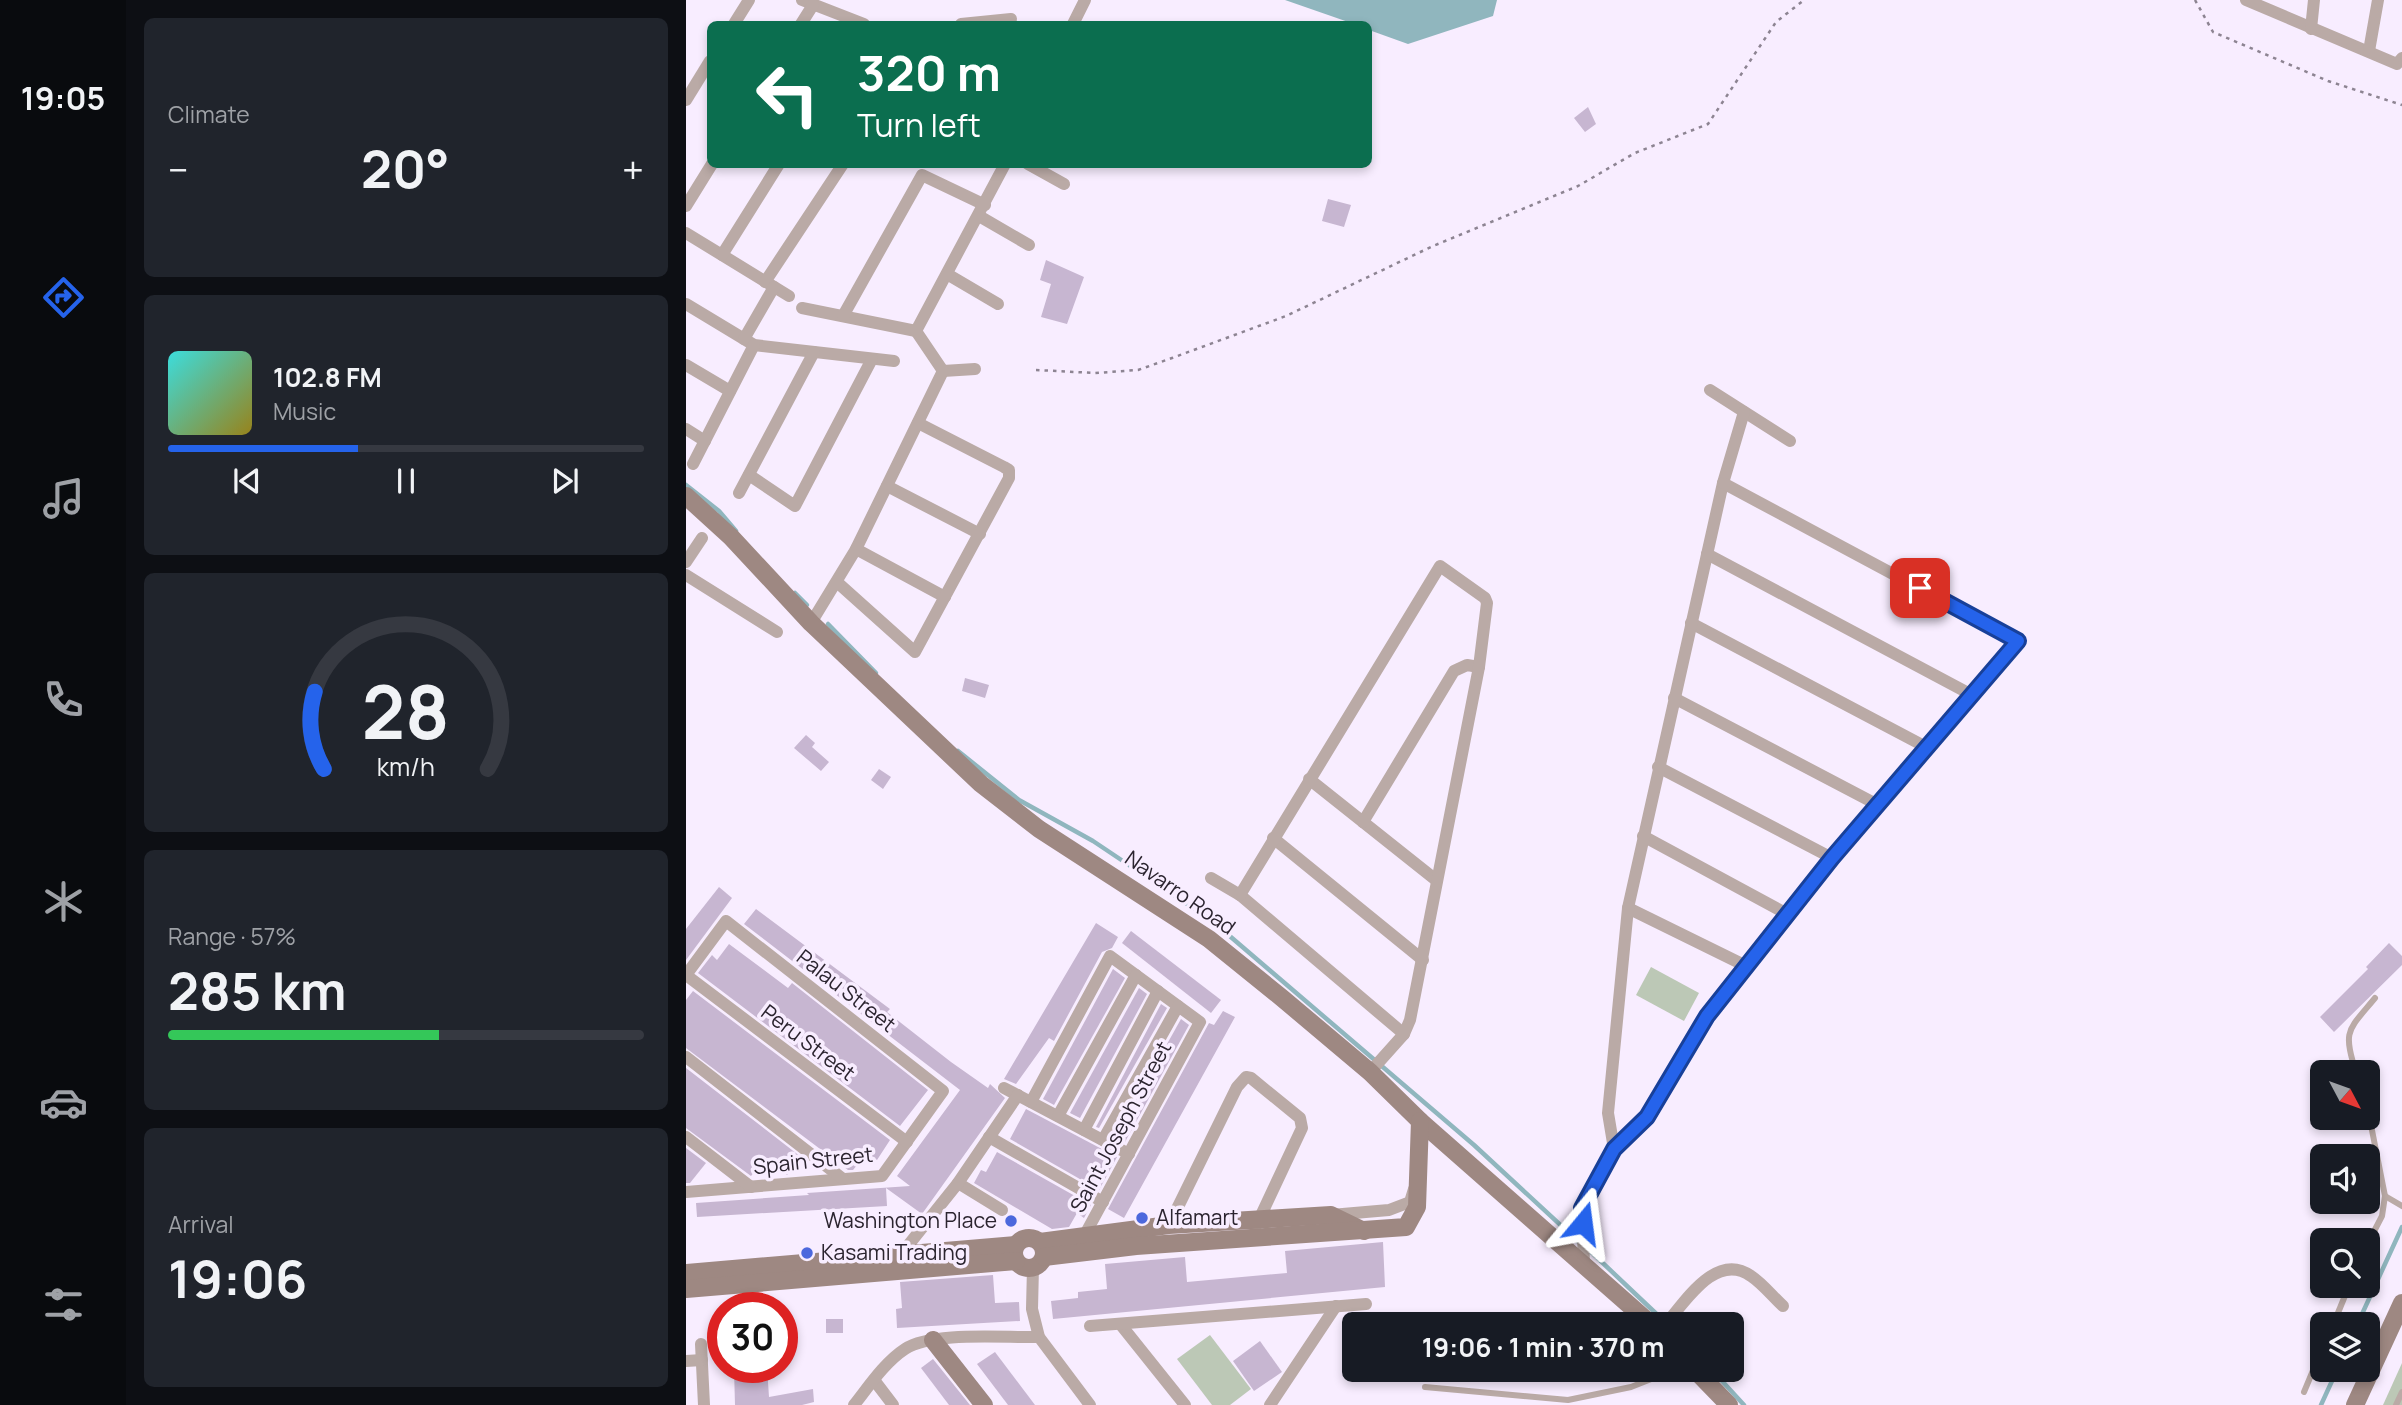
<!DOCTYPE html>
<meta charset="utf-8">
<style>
body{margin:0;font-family:Manrope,sans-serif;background:#20242c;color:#f1f3f6;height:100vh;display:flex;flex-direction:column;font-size:26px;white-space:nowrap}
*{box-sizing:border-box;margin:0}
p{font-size:23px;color:#9ea1a6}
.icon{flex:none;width:38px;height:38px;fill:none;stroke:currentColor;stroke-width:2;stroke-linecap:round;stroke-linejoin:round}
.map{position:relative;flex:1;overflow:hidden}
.sheet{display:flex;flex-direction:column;gap:18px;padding:18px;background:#0d0f14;width:560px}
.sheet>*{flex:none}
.guide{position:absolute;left:21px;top:21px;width:665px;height:147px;border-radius:10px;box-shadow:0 4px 10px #0003;background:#0b6e4f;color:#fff;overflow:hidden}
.needle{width:46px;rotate:131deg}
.controls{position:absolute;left:1624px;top:1060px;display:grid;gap:14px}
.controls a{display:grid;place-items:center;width:70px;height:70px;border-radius:10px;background:#171b24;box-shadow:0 4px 10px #0003;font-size:35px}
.speed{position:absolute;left:21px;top:1292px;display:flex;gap:14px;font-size:35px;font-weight:700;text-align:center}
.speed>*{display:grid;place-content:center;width:91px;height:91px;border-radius:50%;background:#171b24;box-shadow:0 4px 10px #0003;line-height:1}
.speed .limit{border:10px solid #d22;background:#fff;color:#111}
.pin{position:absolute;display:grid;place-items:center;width:60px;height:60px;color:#fff;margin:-30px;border-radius:14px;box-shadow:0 4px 10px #0006}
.me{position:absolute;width:77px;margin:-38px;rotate:16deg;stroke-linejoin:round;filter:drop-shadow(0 0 5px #0008)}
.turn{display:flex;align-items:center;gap:24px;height:147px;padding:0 35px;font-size:32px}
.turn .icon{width:91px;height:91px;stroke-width:2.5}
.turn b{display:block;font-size:49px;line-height:60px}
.big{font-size:52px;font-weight:700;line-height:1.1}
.sheet .widget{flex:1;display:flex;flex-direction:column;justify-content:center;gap:10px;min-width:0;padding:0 24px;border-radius:10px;background:#20242c}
.sheet .dial{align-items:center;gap:0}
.dial svg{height:182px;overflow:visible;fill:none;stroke:#363941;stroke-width:7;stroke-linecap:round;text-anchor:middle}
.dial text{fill:#f1f3f6;stroke:none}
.song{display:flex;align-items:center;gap:21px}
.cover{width:84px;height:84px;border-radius:10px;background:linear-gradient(135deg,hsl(180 70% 55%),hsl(50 70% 35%))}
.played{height:7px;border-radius:4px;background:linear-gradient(90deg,#2563eb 40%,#363941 40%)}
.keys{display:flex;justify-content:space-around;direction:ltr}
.heat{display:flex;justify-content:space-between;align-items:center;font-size:38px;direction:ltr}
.charge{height:10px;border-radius:5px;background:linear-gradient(90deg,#34c759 57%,#363941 0)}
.trip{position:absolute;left:656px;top:1312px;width:402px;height:70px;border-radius:10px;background:#171b24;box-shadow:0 4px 10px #0003;font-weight:700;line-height:70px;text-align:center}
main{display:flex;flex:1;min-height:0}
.dock{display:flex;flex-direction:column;width:126px;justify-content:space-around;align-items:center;background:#090b0e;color:#9ea1a6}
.dock .icon{width:49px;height:49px}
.dock .on{color:#2563eb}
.dock b{font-size:32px;color:#f1f3f6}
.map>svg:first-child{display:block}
.green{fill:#bcc8b6}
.water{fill:#90b6be}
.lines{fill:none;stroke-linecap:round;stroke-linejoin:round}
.stream{stroke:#90b6be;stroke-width:4.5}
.building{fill:#c7b6d1}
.path{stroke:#8d8492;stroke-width:2.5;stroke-dasharray:3.5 5;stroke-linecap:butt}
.lane{stroke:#baaaa6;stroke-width:6}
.street{stroke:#baaaa6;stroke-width:12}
.secondary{stroke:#9e8882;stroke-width:18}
.route-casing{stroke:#184099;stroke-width:18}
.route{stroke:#2563eb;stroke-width:12}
.poi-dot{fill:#4c68dd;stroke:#f8edff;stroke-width:2.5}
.labels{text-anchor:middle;stroke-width:7;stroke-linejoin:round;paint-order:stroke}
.street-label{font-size:21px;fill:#2b242f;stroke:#f8edff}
.poi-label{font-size:21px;fill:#2b242f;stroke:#f8edff;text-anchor:start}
</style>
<main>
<nav class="dock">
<b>19:05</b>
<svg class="icon on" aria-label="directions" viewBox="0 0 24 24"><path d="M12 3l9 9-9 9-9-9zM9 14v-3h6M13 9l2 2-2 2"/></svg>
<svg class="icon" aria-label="music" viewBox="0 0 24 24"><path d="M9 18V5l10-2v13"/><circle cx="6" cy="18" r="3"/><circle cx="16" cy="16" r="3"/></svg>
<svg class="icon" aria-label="phone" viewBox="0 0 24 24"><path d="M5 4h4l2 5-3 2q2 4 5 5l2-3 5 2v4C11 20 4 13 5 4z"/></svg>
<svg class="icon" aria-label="climate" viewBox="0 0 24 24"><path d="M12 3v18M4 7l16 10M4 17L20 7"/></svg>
<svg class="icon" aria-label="car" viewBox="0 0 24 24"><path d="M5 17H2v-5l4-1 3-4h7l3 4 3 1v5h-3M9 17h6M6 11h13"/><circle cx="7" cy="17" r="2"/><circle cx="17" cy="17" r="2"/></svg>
<svg class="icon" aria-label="filters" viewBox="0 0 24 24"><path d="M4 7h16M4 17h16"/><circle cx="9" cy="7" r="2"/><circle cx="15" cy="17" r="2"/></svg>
</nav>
<section class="sheet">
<div class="widget"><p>Climate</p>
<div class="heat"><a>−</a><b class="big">20°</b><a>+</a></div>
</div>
<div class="widget">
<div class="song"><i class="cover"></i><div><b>102.8 FM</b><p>Music</p></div></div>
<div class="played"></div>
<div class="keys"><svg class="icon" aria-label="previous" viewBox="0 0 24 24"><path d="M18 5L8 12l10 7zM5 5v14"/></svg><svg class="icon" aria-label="pause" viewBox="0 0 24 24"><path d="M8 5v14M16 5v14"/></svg><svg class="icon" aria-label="next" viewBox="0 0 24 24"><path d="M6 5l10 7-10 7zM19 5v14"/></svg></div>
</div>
<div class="widget dial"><svg viewBox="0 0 100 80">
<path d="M14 69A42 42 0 1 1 86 69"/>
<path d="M14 69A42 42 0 0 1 10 35" stroke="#2563eb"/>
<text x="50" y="56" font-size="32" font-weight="700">28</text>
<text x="50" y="72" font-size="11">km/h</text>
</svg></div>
<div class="widget"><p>Range · 57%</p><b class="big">285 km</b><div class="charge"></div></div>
<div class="widget"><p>Arrival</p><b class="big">19:06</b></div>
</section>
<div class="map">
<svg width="1716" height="1405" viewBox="0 0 1716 1405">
<rect width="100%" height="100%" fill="#f8edff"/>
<!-- green -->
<g class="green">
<polygon points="965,967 1013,993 998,1021 950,995"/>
<polygon points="524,1335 565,1389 544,1405 526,1405 491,1359"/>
<polygon points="1716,1363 1716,1405 1697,1405"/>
</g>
<!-- water -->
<polygon class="water" points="599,0 811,0 807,16 722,44 683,30 682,24 668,24"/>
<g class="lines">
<!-- stream -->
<g class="stream">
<polyline points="0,485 33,511 50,531"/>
<polyline points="109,593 121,605"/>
<polyline points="142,624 190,673"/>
<polyline points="272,751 333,800 407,841 525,920 788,1145 895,1244"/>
<polyline points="902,1249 979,1322"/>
<polyline points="1671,1325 1716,1227"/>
<polyline points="1026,1370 1058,1405"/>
<polyline points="1635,1405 1651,1370"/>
</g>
</g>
<!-- building -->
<g class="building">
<polygon points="902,107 910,124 899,132 888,118"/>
<polygon points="642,199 665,205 658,227 636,221"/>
<polygon points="360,260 398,277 381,324 355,317 365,284 354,280"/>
<polygon points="279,678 303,685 299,698 276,691"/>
<polygon points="120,735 129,743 126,747 143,762 135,771 108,748"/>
<polygon points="193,769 205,777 197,789 185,780"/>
<polygon points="33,887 46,898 0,960 0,929"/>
<polygon points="70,909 204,1009 201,1012 265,1062 302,1088 304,1084 319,1098 236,1214 200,1188 201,1206 11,1217 10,1203 123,1195 121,1193 224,1186 211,1176 274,1090 58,924"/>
<polygon points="410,923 432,937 426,948 416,952 368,1041 363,1038 330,1084 318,1079"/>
<polygon points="445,931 535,1000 525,1013 436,943"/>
<polygon points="1703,943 1716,956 1716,965 1648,1032 1634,1017 1682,969 1680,967"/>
<polygon points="43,944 102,988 106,983 242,1090 214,1126 12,973 26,955 31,960"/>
<polygon points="427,969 439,978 368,1105 357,1099"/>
<polygon points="453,988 461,994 394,1118 384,1113"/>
<polygon points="7,991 204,1140 191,1160 181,1153 167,1170 162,1170 0,1048 0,1000"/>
<polygon points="475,1004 481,1008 413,1128 410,1127"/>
<polygon points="537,1011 549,1017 438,1218 422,1209 523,1023 528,1025"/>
<polygon points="495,1019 503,1025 439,1142 429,1137"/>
<polygon points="0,1068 115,1157 101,1175 79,1159 65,1176 0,1128"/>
<polygon points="340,1109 431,1157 413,1190 324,1139"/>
<polygon points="0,1148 20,1163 4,1183 0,1183"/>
<polygon points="311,1152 405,1205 398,1218 391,1213 383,1227 366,1229 288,1183 295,1170 300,1172"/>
<polygon points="697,1242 699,1287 367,1319 365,1301 392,1298 392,1292 421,1289 419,1264 499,1257 501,1282 601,1273 599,1251"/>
<polygon points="307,1275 309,1303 333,1302 334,1321 211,1328 210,1309 216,1308 214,1282"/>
<rect x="140" y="1319" width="17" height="14"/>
<polygon points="574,1341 596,1372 568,1391 547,1361"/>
<polygon points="309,1352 349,1405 322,1405 291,1364"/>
<polygon points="247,1359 284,1405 263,1405 235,1368"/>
<polygon points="81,1367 83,1397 127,1389 128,1402 116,1405 49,1405 48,1369"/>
</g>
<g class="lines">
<!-- path -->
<g class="path">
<polyline points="1509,0 1527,32 1642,81 1716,105"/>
<polyline points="350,370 409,373 452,370 486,358 600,316 747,246 892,186 949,153 1022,124 1090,22 1118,0"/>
</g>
<!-- lane -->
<g class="lane">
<path d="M1670 1073C1657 1029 1661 1032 1689 998"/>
<polyline points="1682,1110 1699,1196 1716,1206"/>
<polyline points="1682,1243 1696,1216 1699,1196"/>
<polyline points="1647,1325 1663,1286"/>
<polyline points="739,1387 882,1400 945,1387 988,1370"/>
<polyline points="1618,1392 1636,1349"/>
<polyline points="1710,1405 1716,1392"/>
</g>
<!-- street -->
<g class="street">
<polyline points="116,0 178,24"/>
<polyline points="1560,0 1711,64 1716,58"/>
<polyline points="48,24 63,0"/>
<polyline points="115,24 127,5"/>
<polyline points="275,24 325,19"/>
<polyline points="387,24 399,0"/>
<polyline points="1625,29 1628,0"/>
<polyline points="1683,51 1692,0"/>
<polyline points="0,100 24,61"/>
<polyline points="342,164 378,184"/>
<polyline points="0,206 26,164"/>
<polyline points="293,216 343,245"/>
<polyline points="0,233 103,296"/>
<polyline points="36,255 93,164"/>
<polyline points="261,274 312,304"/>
<polyline points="79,282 157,164"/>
<polyline points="0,304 68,345 208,361"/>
<polyline points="116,308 230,331"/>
<polyline points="157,316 236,175 299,205"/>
<polyline points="58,339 88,287"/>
<polyline points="0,365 44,391"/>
<polyline points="257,371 289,369"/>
<polyline points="1024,390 1104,441"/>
<polyline points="0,429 19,441"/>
<polyline points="7,464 68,345"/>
<polyline points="63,475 109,506 186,359"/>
<polyline points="201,486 294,534"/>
<polyline points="53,493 128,352"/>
<polyline points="170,549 259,597"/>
<polyline points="1021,554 1286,695"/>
<polyline points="0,562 16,538"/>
<polyline points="0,575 91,632"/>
<polyline points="152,583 229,652 323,478 323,470 318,467 232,423"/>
<polyline points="125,623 170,549 257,371 230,331 319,164"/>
<polyline points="1005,623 1240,747"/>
<polyline points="988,698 1192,805"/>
<polyline points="972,767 1146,858"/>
<polyline points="623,779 750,880"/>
<polyline points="677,822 768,671 781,665 793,667"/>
<polyline points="957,836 1103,915"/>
<polyline points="587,838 737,960"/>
<polyline points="525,878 554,895 718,1034"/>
<polyline points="554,895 754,566 799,598 801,603 793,667 724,1020 718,1034 684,1072"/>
<polyline points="942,908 1060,966"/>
<polyline points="0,975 40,921 257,1091 196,1176 0,1192"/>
<polyline points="0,975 221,1142"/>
<polyline points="0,1057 157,1179"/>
<polyline points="318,1088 443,1154"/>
<polyline points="345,1102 424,956 514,1022 396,1240"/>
<polyline points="372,1116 450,975"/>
<polyline points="398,1130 472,991"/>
<polyline points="0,1137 65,1187"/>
<polyline points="303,1137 417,1202"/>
<polyline points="417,1140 492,1006"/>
<polyline points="928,1149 922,1113 942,908 1037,483 1058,412"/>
<polyline points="272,1183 316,1210"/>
<polyline points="645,1215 703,1210 724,1202 728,1189"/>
<polyline points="483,1225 551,1087 560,1077 565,1078 614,1118 616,1128 570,1226"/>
<polyline points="212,1258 272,1183 332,1095"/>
<polyline points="898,1264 896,1208 928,1149 962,1117 1021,1016 1060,966 1146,858 1332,641 1037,483"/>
<polyline points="347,1267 346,1309 353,1337 404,1405"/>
<polyline points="435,1325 499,1405"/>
<path d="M979 1325C999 1302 1030 1251 1065 1276 1077 1284 1087 1297 1097 1306"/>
<polyline points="404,1326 680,1304"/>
<polyline points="15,1344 18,1405"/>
<polyline points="0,1361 16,1360"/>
<polyline points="188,1380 207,1405"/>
<path d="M168 1405C183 1386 199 1362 219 1349 246 1331 319 1338 353 1337"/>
<polyline points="584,1405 650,1306"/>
</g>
<!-- secondary -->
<g class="secondary">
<polyline points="0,496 45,537 125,623 295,784 353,829 523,939 596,998 684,1072 734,1121 966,1325"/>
<circle cx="343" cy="1253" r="15"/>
<polyline points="354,1242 483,1225 645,1215 678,1231"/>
<polyline points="358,1257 450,1246 720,1227 731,1207 734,1121"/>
<polyline points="0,1273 330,1245"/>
<polyline points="0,1289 330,1261"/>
<polyline points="247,1340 298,1405"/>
<polyline points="1009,1370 1043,1405"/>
<polyline points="1669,1405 1716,1303"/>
</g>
</g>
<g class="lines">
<defs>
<polyline id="route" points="897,1223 896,1208 928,1149 961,1117 1021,1016 1146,858 1332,641 1234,588"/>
</defs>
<!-- route casing -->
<use href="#route" class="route-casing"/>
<!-- route -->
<use href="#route" class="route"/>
</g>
<!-- markers -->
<g class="poi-dot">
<circle cx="456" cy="1218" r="7"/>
<circle cx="325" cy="1221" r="7"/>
<circle cx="121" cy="1253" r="7"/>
</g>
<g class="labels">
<!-- street labels -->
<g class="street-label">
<text transform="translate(494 893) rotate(35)" y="7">Navarro Road</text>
<text transform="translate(160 991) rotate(38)" y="7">Palau Street</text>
<text transform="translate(122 1043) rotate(37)" y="7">Peru Street</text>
<text transform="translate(435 1127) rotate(-62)" y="7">Saint Joseph Street</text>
<text transform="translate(127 1161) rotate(-6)" y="7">Spain Street</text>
</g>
<!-- poi labels -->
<g class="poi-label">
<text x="470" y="1225">Alfamart</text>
<text x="311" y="1228" text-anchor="end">Washington Place</text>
<text x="135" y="1260">Kasami Trading</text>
</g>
</g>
</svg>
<div class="controls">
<a><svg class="needle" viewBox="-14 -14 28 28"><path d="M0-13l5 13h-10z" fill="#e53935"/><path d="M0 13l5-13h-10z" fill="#9ea1a6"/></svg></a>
<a><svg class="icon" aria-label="sound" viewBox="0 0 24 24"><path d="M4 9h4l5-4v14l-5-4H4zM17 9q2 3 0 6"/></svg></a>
<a><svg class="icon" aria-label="search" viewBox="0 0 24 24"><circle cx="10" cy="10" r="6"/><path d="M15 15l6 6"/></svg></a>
<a><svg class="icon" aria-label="layers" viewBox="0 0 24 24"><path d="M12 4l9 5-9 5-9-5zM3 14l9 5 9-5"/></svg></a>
</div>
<div class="speed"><div class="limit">30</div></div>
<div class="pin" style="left:1234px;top:588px;background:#d93025"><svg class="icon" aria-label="arrive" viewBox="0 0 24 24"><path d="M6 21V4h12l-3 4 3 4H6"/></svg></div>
<svg class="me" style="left:897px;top:1223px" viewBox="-20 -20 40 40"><path d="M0-17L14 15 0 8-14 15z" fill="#2563eb" stroke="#fff" stroke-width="4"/></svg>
<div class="trip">19:06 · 1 min · 370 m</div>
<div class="guide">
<div class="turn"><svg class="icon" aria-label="left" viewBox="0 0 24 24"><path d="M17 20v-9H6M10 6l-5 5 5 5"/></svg><div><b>320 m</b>Turn left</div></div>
</div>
</div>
</main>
